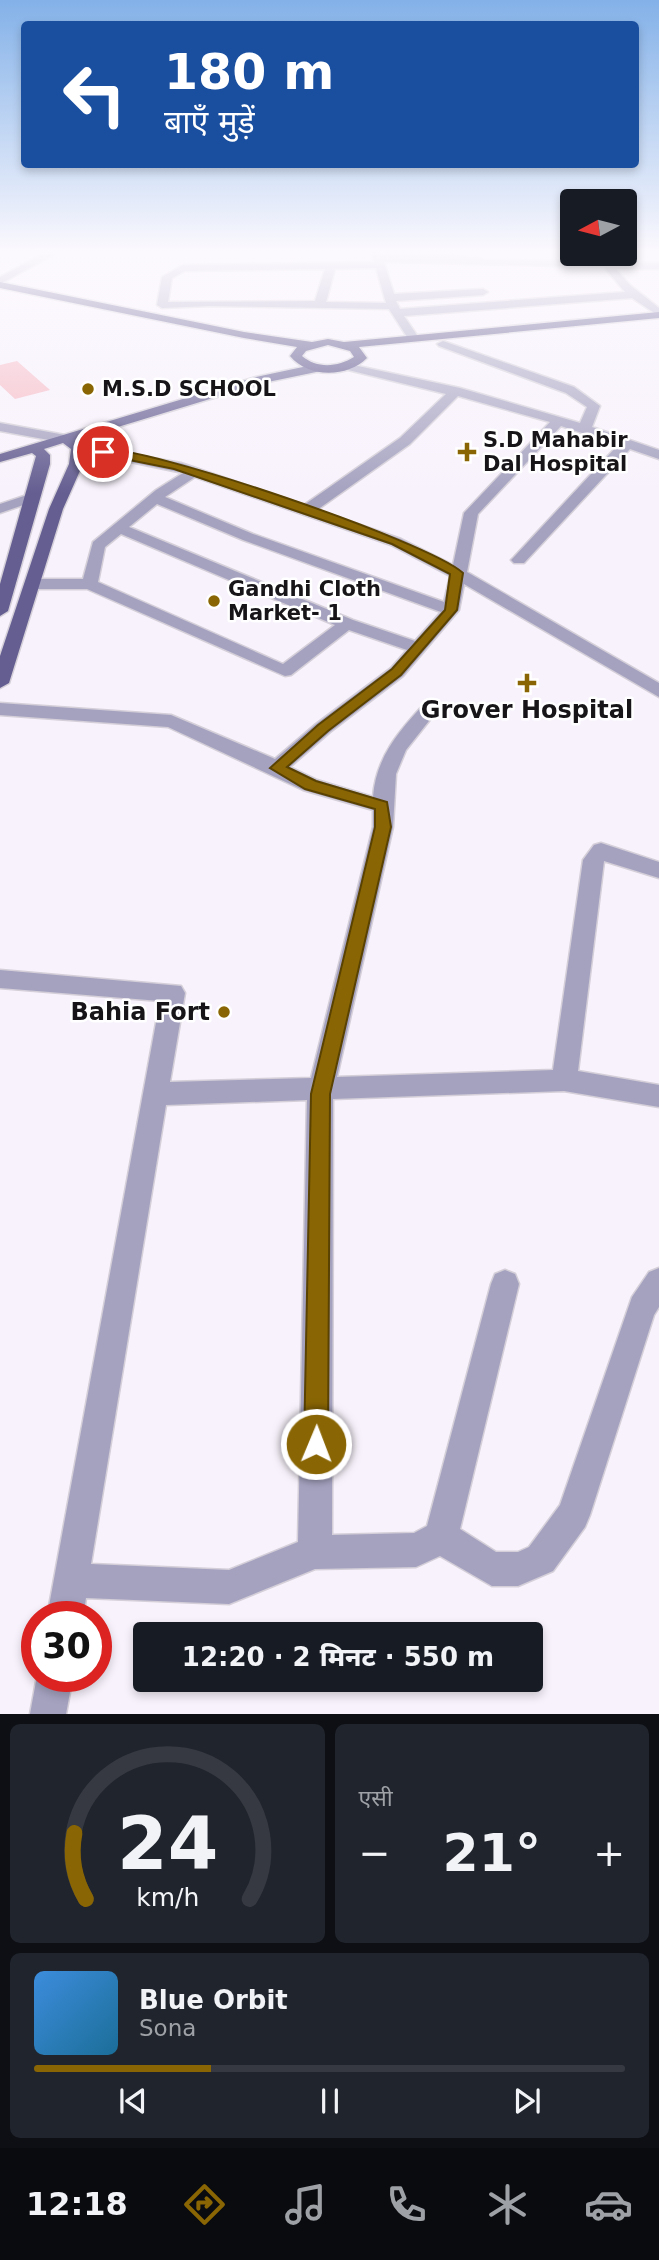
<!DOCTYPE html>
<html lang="hi">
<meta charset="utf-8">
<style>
body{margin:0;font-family:"DejaVu Sans","Noto Sans Devanagari",sans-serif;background:#20242c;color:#f1f3f6;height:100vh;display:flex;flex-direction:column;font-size:26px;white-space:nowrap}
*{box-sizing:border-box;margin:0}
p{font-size:23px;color:#9ea1a6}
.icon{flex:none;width:38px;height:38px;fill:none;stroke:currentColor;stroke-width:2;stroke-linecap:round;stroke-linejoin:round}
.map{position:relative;height:1714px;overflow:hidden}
.panel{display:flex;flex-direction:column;gap:10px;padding:10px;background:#0d0f14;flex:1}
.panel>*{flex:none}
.hud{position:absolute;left:21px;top:21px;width:618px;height:147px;border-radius:7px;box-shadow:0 4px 10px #0003;background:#1a4fa0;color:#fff;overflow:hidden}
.needle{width:46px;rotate:263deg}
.buttons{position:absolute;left:560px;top:189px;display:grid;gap:14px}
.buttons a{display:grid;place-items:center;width:77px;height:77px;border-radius:7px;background:#171b24;box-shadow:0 4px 10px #0003;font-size:35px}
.speed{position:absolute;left:21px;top:1601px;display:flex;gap:14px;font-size:35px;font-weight:700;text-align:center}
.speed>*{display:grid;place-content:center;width:91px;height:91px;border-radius:50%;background:#171b24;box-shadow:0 4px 10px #0003;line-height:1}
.speed .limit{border:10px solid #d22;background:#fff;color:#111}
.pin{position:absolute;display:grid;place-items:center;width:60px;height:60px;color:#fff;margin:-30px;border:4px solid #fff;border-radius:50%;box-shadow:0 2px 7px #0007}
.me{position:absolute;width:77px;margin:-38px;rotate:1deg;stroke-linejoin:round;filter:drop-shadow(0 0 5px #0008)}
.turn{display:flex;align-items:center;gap:24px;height:147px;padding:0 28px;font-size:32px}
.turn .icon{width:91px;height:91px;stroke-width:2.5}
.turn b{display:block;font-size:49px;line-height:60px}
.big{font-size:52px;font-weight:800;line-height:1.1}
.panel .widget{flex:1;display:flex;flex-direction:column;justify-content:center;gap:10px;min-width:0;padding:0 24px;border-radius:10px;background:#20242c}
.panel .dial{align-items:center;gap:0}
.dial svg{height:182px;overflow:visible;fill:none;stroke:#363941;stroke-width:7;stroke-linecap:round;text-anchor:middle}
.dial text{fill:#f1f3f6;stroke:none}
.song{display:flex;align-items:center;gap:21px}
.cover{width:84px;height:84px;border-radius:10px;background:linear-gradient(135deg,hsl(210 70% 55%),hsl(200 70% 35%))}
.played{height:7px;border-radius:4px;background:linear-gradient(90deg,#896503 30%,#363941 30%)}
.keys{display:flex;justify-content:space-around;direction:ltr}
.heat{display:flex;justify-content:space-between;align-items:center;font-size:38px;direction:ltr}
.panel .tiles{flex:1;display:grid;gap:10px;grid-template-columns:1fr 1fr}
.widget:last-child{grid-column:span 2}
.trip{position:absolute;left:133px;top:1622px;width:410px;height:70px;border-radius:7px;background:#171b24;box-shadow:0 4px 10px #0003;font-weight:800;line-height:70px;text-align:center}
.menu{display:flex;height:112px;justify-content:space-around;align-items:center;background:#090b0e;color:#9ea1a6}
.menu .icon{width:49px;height:49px}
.menu .selected{color:#896503}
.menu b{font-size:32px;color:#f1f3f6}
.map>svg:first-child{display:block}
.green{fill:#f6bac5}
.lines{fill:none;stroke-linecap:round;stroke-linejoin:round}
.minor-casing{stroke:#d4cfd8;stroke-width:3}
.major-casing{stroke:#d4cfd8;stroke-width:3}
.highway-casing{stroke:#d4cfd8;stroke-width:3}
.minor{fill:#a5a2c0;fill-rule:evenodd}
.major{fill:#645e91;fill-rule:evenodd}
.highway{fill:#4e467f;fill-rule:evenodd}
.route{fill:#896503;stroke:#594202;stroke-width:2}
.poi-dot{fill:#896503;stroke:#fff;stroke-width:2.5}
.labels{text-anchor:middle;stroke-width:5;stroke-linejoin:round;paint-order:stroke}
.far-poi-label{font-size:21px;font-weight:bold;fill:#171518;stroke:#fff;text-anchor:start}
.poi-label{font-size:24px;font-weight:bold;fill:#171518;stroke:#fff}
</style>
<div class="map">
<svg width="659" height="1714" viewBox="0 0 659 1714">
<rect width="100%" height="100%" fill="#f8f2fc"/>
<!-- green -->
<polygon class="green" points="17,361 50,390 15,399 0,385 0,365"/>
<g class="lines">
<defs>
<g id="minor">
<polygon points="43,254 55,254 0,284 0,277"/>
<path d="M372 254 479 257 484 260 603 261 601 254H611L613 263H659V269H616L630 285 659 308V316L632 298 404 316 419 338 413 341 409 340 389 309 210 306 162 308 157 305 162 277 183 265 374 262ZM384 262 604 267 625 292 400 309 396 301 483 295 488 292 483 289 394 294ZM376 268 386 303 326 302 335 269ZM325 269 315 301 168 302 172 278 185 271Z"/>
<path d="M443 341 574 387 600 406 592 427 659 450V459L630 449 524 563H514L511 560 514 557 618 445 561 426 478 514 467 572 659 683V697L464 584 459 610 403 676 330 732 290 767 317 780 373 797C376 757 399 731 425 703H437L440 707 406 750 396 774 393 827 337 1077 553 1070 583 860 594 845 601 843 659 862V878L604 861 578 1071 659 1085V1107L564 1091 333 1099 332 1535 414 1533 427 1526 491 1284 495 1274 505 1270 515 1274 519 1284 460 1529 496 1552H518L529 1547 560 1505 632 1297 649 1272 659 1268V1307L654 1315 590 1515 585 1527 553 1571 518 1586H492L440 1556 416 1567 315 1569 229 1604 86 1598 83 1617H47L160 1001 0 988V970L181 986 185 993 170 1082 311 1078 373 827V810L303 790 168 727 0 715V703L171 715 275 759 316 724 391 668 407 650 349 630 291 675 285 676 87 589H33L25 584 33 579H83L93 542 156 490 183 473 73 450V444L181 463 304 505 400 438 446 394 344 369V363L460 388 580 423 587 407 566 393 439 346 437 344ZM458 396 550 422 464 513 453 565 401 539 317 510 410 444ZM195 477 391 545 450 576 444 602 253 534 165 497ZM157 504 243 540 441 612 415 641 353 620 129 527ZM121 534 335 625 283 664 98 582 105 547ZM307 1100 298 1542 229 1570 91 1564 166 1105Z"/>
<polygon points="0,423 65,435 72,439 65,443 0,431"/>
<polygon points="33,493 40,497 38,500 0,513 0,504"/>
<polygon points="37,1676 73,1676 66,1714 30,1714"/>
</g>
<polygon id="major" points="317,364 323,368 321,371 263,383 75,440 85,447 83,464 63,509 9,683 0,688 0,656 49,509 69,464 71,449 63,443 44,449 50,455 50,464 8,611 0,616 0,584 36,456 32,453 0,462 0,454 256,377"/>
<path id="highway" d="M0 282 244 332 312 342 328 339 344 342 659 312V318L359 347 367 358C347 378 308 378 290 356L297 347 244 338 0 288ZM328 345 350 351 354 357C338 367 317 369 302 356L306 351Z"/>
</defs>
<!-- minor casing -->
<use href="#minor" class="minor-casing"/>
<!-- major casing -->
<use href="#major" class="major-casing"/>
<!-- highway casing -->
<use href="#highway" class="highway-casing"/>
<!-- minor -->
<use href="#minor" class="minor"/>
<!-- major -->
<use href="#major" class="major"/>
<!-- highway -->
<use href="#highway" class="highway"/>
</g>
<!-- sky -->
<linearGradient id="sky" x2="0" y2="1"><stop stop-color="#83b1e8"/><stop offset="0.51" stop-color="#fcf9fe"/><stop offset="1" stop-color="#fcf9fe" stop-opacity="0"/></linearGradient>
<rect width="659" height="494" fill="url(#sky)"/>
<!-- route -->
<path class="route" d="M99 449C143 444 430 542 463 573L457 610 401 675 328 731 287 767 316 781 387 802 391 827 330 1094 328 1444 325 1453 316 1456 308 1453 304 1444 311 1094 375 827V809L305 789 270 768 318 725 392 669 445 610 450 574 392 544 174 469 99 454Z"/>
<!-- markers -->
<g class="poi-dot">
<circle cx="88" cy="389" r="7"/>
<path d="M463.5 441.5h7v7h7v7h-7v7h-7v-7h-7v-7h7z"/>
<circle cx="214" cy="601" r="7"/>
<path d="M523.5 672.5h7v7h7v7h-7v7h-7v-7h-7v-7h7z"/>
<circle cx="224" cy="1012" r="7"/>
</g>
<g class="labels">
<!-- far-poi labels -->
<g class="far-poi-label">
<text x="102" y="396">M.S.D SCHOOL</text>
<text x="483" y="447">S.D Mahabir<tspan x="483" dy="24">Dal Hospital</tspan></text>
<text x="228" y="596">Gandhi Cloth<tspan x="228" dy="24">Market- 1</tspan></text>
</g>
<!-- poi labels -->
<g class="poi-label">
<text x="527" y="718">Grover Hospital</text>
<text x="210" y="1020" text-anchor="end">Bahia Fort</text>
</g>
</g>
</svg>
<div class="buttons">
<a><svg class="needle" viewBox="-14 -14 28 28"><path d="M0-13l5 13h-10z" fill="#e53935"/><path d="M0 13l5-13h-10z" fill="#9ea1a6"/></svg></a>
</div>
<div class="speed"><div class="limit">30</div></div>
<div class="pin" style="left:103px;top:452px;background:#d93025"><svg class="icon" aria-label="arrive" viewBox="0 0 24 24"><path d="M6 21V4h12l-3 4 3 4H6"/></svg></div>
<svg class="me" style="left:316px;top:1444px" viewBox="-20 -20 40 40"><circle r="17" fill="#896503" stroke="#fff" stroke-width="3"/><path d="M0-11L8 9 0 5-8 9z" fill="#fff"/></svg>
<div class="trip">12:20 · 2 मिनट · 550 m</div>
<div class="hud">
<div class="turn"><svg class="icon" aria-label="left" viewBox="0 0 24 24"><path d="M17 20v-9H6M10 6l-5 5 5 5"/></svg><div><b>180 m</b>बाएँ मुड़ें</div></div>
</div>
</div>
<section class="panel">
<div class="tiles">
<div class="widget dial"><svg viewBox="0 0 100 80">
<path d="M14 69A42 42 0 1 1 86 69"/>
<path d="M14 69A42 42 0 0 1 9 40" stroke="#896503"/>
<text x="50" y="56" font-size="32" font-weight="700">24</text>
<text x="50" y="72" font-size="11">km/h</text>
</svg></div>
<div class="widget"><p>एसी</p>
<div class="heat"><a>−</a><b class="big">21°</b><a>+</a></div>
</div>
<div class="widget">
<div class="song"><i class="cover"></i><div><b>Blue Orbit</b><p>Sona</p></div></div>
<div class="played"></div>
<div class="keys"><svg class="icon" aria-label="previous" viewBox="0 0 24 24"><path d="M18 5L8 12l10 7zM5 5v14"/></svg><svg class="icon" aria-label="pause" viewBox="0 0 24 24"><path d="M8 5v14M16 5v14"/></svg><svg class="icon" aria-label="next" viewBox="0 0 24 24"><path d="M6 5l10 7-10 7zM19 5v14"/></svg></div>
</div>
</div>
</section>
<nav class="menu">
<b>12:18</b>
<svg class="icon selected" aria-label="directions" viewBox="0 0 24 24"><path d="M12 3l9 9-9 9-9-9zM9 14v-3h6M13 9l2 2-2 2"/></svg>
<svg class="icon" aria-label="music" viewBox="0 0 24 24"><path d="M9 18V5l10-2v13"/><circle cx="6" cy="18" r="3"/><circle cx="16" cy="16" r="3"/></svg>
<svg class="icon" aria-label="phone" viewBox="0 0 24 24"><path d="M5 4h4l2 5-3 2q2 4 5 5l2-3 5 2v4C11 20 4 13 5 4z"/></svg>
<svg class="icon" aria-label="climate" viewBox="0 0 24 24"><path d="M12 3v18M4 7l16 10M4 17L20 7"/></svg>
<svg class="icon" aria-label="car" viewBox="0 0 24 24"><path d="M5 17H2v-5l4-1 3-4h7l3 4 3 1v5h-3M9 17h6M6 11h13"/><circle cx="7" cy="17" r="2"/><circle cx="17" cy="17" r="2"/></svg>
</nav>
